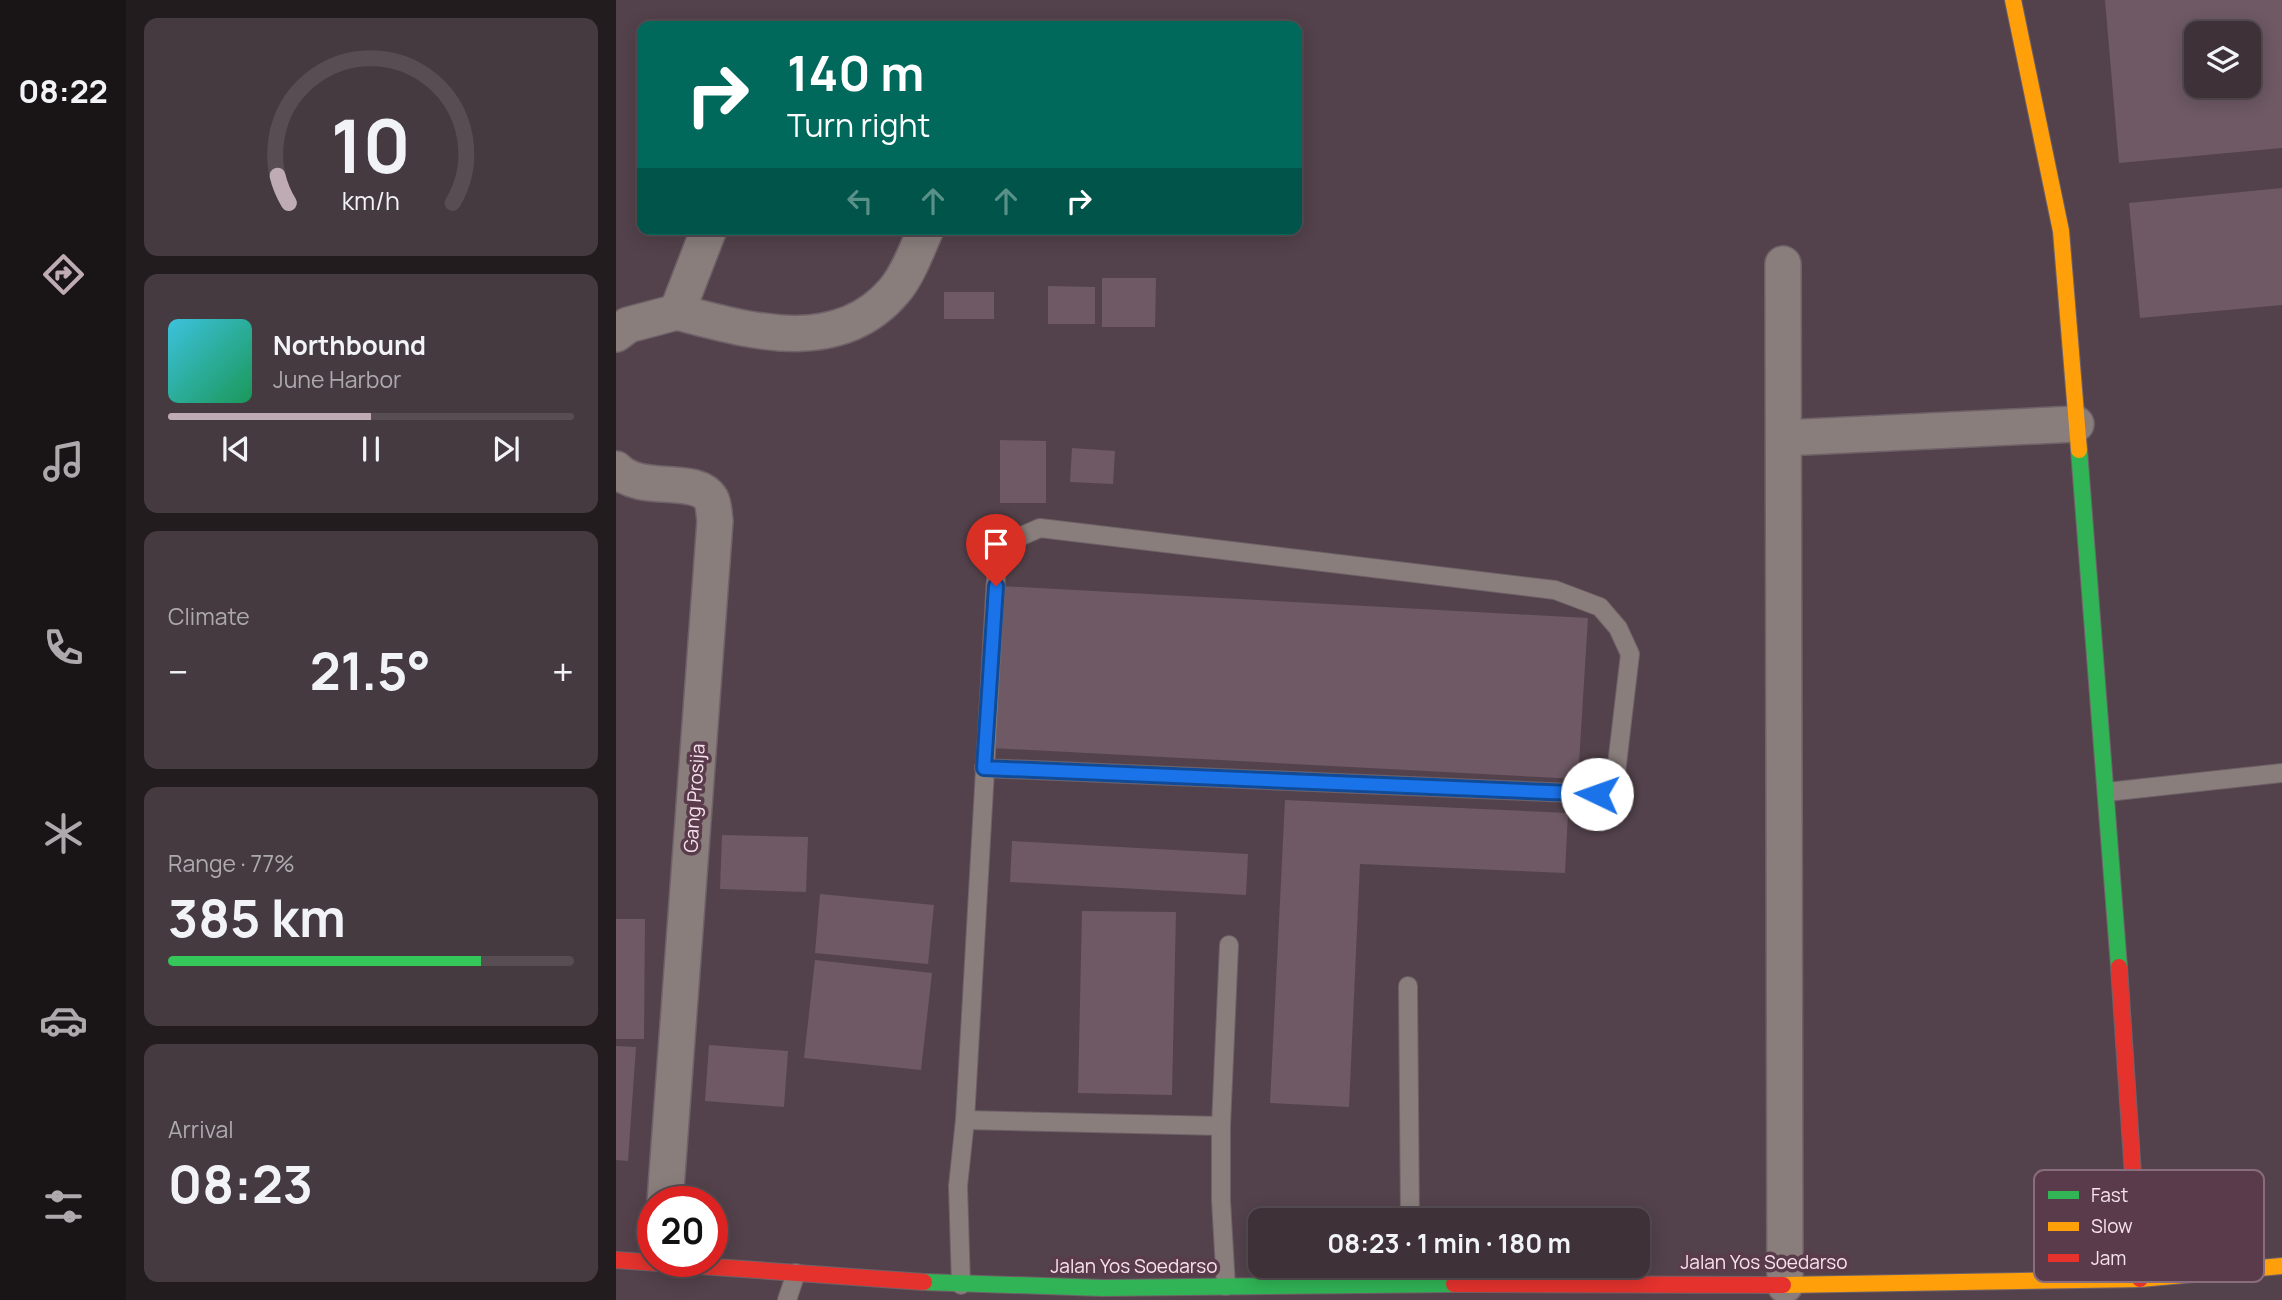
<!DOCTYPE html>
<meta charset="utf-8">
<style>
body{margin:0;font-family:Manrope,sans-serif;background:#453a40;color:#f1f3f6;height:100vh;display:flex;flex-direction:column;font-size:26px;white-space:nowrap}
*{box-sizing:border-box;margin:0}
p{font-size:23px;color:#adaaae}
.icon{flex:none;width:38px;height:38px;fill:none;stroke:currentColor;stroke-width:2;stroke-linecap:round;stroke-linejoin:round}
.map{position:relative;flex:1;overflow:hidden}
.drawer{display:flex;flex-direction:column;gap:18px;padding:18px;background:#221c1f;width:490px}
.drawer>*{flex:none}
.hud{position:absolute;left:21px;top:21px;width:665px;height:214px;border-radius:14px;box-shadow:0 4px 18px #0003,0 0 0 2px #574d53;background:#00695c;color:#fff;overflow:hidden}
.fabs{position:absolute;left:1568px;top:21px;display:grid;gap:14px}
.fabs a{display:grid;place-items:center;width:77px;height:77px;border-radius:14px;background:#3e3238;box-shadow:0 4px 18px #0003,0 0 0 2px #574d53;font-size:35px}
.speed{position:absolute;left:21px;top:1186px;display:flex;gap:14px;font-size:35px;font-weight:700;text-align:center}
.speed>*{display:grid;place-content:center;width:91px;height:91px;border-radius:50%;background:#3e3238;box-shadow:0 4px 18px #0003,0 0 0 2px #574d53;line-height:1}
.speed .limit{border:10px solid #d22;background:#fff;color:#111}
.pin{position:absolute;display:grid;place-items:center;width:60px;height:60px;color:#fff;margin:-72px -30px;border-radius:50% 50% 50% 0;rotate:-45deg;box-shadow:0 0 7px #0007}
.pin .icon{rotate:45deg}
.me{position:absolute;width:77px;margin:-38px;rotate:273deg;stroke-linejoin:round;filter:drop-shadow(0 0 5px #0008)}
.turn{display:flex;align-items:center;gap:24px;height:147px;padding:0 35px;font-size:32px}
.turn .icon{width:91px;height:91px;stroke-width:2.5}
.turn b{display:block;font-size:49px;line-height:60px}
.lanes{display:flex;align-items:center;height:66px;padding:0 35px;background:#0003;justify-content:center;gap:35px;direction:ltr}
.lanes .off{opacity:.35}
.big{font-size:52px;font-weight:700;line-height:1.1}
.drawer .widget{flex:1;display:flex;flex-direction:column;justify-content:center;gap:10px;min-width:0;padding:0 24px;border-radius:14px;background:#453a40}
.drawer .dial{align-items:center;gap:0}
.dial svg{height:182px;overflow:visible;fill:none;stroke:#574d53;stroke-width:7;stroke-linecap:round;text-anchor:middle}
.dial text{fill:#f1f3f6;stroke:none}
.song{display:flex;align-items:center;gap:21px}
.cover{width:84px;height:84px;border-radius:10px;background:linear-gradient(135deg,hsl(190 70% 55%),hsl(150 70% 35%))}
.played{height:7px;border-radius:4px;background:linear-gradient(90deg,#beabb4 50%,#574d53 50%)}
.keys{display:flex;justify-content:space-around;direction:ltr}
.heat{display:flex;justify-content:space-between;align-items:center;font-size:38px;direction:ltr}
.charge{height:10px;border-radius:5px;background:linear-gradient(90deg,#34c759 77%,#574d53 0)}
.trip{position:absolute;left:632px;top:1208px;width:402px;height:70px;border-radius:14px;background:#3e3238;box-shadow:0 4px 18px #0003,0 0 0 2px #574d53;font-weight:700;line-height:70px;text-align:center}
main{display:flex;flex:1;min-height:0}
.dock{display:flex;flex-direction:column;width:126px;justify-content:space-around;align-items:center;background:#191416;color:#adaaae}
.dock .icon{width:49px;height:49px}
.dock .on{color:#beabb4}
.dock b{font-size:32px;color:#f1f3f6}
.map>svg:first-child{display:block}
.building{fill:#6e5964;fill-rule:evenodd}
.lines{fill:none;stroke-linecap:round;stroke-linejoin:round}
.lane-casing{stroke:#6f6168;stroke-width:20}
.street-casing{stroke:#6f6168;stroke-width:38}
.fast-casing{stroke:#6f6168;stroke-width:18}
.slow-casing{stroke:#6f6168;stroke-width:18}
.jam-casing{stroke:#6f6168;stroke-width:18}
.lane{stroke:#897e7b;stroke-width:18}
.street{stroke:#897e7b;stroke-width:35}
.fast{stroke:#30b455;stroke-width:16}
.slow{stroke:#ff9f0a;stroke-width:16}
.jam{stroke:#e5322d;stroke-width:16}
.route-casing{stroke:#114b97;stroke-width:18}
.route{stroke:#1a73e8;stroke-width:12}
.labels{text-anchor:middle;stroke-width:7;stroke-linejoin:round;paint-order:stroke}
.street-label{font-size:19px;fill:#f7e3ed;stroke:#5a3b4b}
.key{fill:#5a3b4b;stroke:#896d7c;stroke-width:2}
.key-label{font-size:19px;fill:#f7e3ed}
</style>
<main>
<nav class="dock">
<b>08:22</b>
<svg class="icon on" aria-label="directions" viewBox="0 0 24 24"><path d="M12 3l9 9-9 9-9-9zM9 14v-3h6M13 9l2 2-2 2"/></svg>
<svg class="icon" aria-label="music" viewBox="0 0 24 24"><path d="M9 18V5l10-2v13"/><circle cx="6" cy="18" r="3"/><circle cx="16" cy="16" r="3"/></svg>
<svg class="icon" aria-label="phone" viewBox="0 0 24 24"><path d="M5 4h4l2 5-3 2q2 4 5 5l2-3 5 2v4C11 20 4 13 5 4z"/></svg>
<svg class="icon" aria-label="climate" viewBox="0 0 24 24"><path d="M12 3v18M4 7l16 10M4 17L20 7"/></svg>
<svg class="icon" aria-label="car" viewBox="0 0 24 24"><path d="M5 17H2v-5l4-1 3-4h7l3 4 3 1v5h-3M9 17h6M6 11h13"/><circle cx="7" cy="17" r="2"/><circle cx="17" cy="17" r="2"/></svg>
<svg class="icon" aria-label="filters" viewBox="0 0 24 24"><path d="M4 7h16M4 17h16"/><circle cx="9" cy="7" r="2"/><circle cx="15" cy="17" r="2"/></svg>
</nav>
<section class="drawer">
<div class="widget dial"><svg viewBox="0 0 100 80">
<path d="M14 69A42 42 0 1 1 86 69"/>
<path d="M14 69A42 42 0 0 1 9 57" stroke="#beabb4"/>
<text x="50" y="56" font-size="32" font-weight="700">10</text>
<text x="50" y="72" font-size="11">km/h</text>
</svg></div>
<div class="widget">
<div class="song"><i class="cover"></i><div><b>Northbound</b><p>June Harbor</p></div></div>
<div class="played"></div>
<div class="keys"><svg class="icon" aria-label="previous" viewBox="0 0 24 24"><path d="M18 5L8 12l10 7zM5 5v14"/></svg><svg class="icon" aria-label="pause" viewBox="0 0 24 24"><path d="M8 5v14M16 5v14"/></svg><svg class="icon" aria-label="next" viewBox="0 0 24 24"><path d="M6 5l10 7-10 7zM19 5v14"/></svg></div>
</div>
<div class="widget"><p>Climate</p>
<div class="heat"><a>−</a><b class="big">21.5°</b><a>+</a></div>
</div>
<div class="widget"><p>Range · 77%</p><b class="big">385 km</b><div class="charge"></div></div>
<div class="widget"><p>Arrival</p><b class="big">08:23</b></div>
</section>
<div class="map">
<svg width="1666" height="1300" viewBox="0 0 1666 1300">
<rect width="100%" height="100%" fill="#53424b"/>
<!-- building -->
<g class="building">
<path d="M1489 0H1666V148L1503 163ZM1580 33H1633V86H1580Z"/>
<polygon points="1666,188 1666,305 1524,318 1513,203"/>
<polygon points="486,278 540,278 539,327 486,327"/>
<polygon points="432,286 479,287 479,324 432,324"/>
<rect x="328" y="292" width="50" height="27"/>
<polygon points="384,440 430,441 430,503 384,503"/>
<polygon points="456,448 499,451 497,484 454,482"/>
<polygon points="384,586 972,618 962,779 375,748"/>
<polygon points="669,800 952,813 949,873 744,864 733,1107 654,1103"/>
<polygon points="106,835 192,837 190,892 104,889"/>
<polygon points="396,841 632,854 630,895 394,882"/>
<polygon points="204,894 318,905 312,964 199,953"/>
<polygon points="466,911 560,912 556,1095 462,1093"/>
<polygon points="0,919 29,919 28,1039 0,1039"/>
<polygon points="199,960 316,973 305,1070 188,1058"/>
<polygon points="93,1045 172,1051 168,1107 89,1101"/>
<polygon points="0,1046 20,1047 12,1161 0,1160"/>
</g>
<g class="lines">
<defs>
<g id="lane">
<polyline points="1491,792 1666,773"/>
<polyline points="792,986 794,1220"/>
<polyline points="349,1120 605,1126"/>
<polyline points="345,1285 342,1186 349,1120 381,560 396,540 424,528 939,590 984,607 1002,628 1014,654 1000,773 994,788 981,794 368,768"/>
<polyline points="610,1286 605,1200 605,1126 613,945"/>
<polyline points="171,1300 180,1273"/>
</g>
<g id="street">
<polyline points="1167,264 1169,1285"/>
<path d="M61 312C133 331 222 357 278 291 292 275 301 249 310 229"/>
<polyline points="0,334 12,325 61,312 93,229"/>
<polyline points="1168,438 1460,424"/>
<path d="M0 469C24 495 80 474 95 499 98 505 98 514 99 521L49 1202"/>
</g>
<g id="fast">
<polyline points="1463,450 1503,967"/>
<polyline points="308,1282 487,1288 838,1284"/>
</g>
<g id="slow">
<polyline points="1397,0 1445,231 1463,450"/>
<polyline points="1167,1285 1524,1279 1666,1266"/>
</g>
<g id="jam">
<polyline points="1503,967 1524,1279"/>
<polyline points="0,1260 308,1282"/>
<polyline points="838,1284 1167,1285"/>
</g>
</defs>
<!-- lane casing -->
<use href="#lane" class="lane-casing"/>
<!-- street casing -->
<use href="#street" class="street-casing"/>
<!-- fast casing -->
<use href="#fast" class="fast-casing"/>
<!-- slow casing -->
<use href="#slow" class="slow-casing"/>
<!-- jam casing -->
<use href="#jam" class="jam-casing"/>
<!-- lane -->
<use href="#lane" class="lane"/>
<!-- street -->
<use href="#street" class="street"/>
<!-- fast -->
<use href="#fast" class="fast"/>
<!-- slow -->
<use href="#slow" class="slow"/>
<!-- jam -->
<use href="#jam" class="jam"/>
</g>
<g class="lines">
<defs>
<polyline id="route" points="380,586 368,768 981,794"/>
</defs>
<!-- route casing -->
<use href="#route" class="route-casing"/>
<!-- route -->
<use href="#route" class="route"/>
</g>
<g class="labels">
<!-- street labels -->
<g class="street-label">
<text transform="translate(78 798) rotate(-86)" y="7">Gang Prosija</text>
<text x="1148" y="1269">Jalan Yos Soedarso</text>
<text x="518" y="1273">Jalan Yos Soedarso</text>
</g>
</g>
<!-- legend -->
<rect x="1418" y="1170" width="230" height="112" rx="10" class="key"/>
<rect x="1432" y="1191" width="31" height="8" fill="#30b455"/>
<rect x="1432" y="1222" width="31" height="9" fill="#ff9f0a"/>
<rect x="1432" y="1254" width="31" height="8" fill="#e5322d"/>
<g class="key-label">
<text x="1475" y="1202">Fast</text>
<text x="1475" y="1233">Slow</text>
<text x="1475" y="1265">Jam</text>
</g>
</svg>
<div class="fabs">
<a><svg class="icon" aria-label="layers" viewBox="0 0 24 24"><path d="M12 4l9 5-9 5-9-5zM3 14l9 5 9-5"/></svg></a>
</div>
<div class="speed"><div class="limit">20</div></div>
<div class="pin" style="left:380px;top:586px;background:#d93025"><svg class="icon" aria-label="arrive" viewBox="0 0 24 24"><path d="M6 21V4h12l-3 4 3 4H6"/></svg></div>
<svg class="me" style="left:981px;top:794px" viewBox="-20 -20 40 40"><circle r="19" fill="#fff"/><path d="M0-13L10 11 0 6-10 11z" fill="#1a73e8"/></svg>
<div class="trip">08:23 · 1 min · 180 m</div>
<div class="hud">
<div class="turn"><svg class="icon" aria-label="right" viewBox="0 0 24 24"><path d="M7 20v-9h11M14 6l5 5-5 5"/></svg><div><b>140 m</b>Turn right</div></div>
<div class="lanes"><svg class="icon off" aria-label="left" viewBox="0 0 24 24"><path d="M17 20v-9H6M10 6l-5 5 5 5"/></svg><svg class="icon off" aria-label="ahead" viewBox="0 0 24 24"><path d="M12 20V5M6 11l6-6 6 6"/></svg><svg class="icon off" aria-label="ahead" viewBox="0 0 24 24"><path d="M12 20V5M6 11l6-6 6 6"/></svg><svg class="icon" aria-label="right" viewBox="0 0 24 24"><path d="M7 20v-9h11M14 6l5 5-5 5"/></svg></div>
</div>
</div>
</main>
